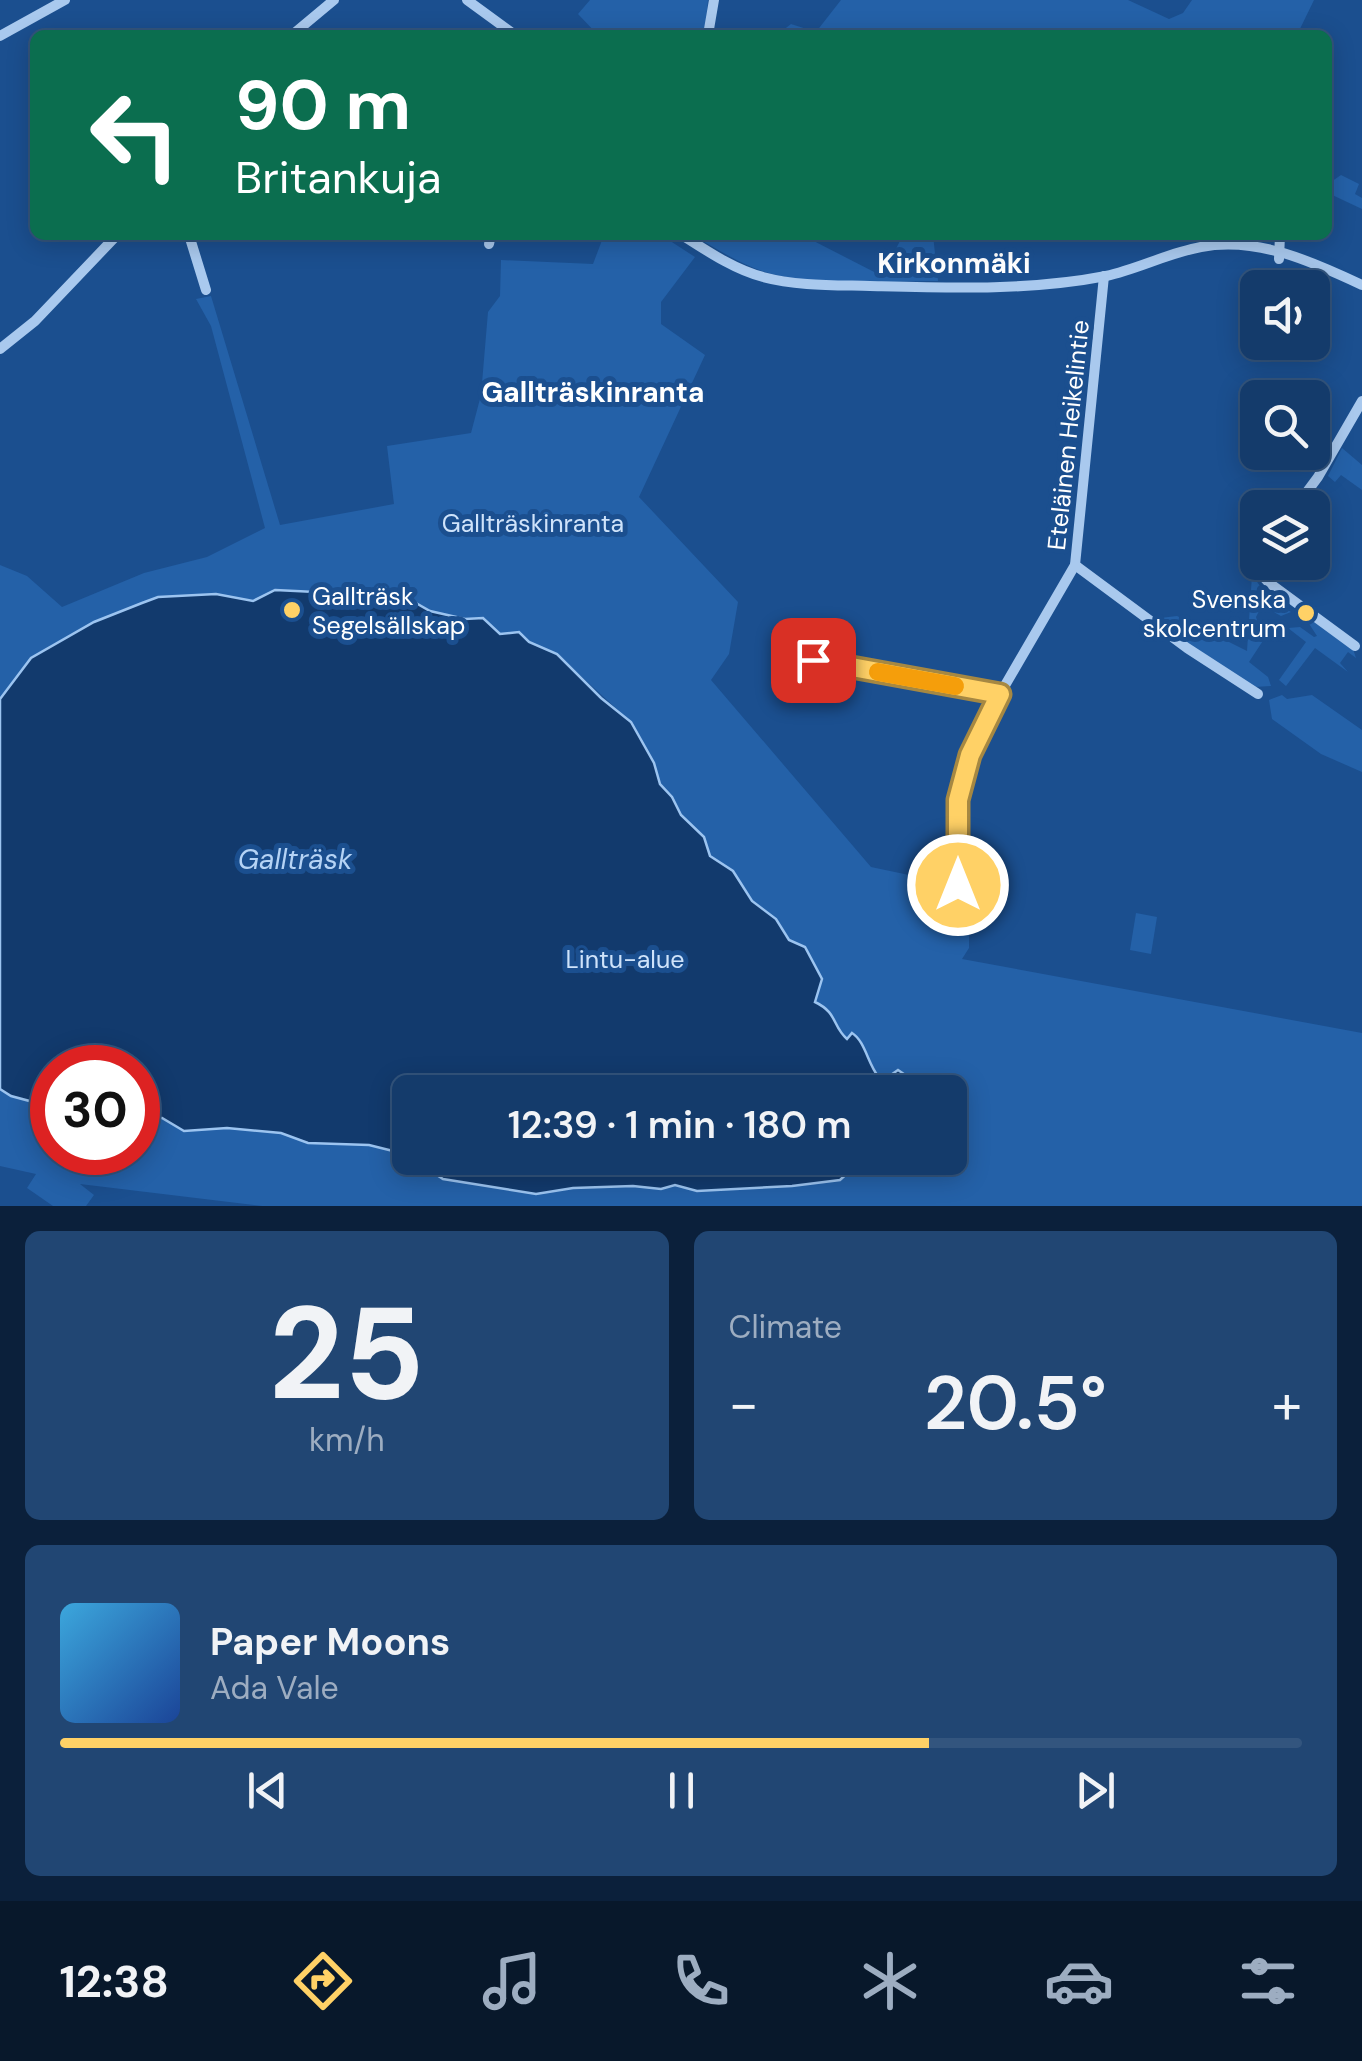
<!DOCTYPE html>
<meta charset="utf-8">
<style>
body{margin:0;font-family:"DM Sans",sans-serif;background:#214673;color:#f1f3f6;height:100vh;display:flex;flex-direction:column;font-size:38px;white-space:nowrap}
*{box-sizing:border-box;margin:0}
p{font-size:32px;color:#9dadc1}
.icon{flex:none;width:55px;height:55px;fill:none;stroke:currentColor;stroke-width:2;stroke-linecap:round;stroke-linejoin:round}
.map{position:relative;height:1206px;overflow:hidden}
.sheet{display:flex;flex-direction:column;gap:25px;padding:25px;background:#0b203b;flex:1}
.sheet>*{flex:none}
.hud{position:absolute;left:30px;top:30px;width:1302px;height:210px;border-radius:15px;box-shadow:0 5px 25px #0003,0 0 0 2px #33557e;background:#0b6e4f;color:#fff;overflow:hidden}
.buttons{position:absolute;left:1240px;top:270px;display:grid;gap:20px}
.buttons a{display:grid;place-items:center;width:90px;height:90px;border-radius:15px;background:#143b6b;box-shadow:0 5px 25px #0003,0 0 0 2px #33557e;font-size:50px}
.speed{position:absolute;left:30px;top:1045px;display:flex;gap:20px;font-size:50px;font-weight:700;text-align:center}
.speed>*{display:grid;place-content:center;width:130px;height:130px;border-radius:50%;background:#143b6b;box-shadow:0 5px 25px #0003,0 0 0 2px #33557e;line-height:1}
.speed .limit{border:15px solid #d22;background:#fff;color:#111}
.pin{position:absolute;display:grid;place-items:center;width:85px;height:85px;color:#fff;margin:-42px;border-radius:20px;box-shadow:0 5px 15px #0006}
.me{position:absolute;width:110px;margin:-55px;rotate:0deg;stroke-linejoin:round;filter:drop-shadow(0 0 8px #0008)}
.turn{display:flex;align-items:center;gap:35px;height:210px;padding:0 40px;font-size:45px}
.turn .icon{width:130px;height:130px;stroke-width:2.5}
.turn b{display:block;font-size:70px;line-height:85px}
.big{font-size:75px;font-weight:600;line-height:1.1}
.sheet .tile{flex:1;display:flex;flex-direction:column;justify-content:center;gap:15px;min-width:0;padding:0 35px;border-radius:15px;background:#214673}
.sheet .dial{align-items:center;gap:0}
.dial b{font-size:130px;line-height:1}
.song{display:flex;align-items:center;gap:30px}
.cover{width:120px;height:120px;border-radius:15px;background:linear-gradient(135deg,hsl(200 70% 55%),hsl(220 70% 35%))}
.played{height:10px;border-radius:5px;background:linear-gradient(90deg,#ffd166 70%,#33557e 70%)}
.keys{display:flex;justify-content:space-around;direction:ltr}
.heat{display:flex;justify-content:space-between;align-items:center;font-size:55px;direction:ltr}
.sheet .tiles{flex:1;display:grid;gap:25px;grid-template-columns:1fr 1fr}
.tile:last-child{grid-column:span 2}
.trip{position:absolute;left:392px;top:1075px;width:575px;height:100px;border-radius:15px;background:#143b6b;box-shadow:0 5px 25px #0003,0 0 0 2px #33557e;font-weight:600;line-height:100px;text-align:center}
.tabs{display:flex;height:160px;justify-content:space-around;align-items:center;background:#08182b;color:#9dadc1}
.tabs .icon{width:70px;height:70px}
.tabs .current{color:#ffd166}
.tabs b{font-size:45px;color:#f1f3f6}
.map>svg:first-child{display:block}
.green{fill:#2461a8}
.water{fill:#123a6d;stroke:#9cc4f0;stroke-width:2.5}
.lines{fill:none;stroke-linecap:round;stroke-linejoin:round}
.minor{stroke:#a9c9ee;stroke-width:10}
.route-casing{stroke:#a68842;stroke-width:25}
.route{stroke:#ffd166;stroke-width:18}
.slow{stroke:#f59e0b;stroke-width:18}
.poi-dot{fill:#ffd166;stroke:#1b4f8f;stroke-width:4}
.labels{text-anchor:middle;stroke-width:10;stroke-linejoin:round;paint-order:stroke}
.street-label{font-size:25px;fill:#fff;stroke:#1b4f8f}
.park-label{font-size:25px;fill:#cfe3fa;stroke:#1b4f8f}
.poi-label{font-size:25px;fill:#fff;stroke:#1b4f8f;text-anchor:start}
.neighbourhood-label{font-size:28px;font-weight:bold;fill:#fff;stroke:#1b4f8f}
.water-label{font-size:28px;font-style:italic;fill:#b5d3f5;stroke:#1b4f8f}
</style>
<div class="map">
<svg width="1362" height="1206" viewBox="0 0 1362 1206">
<rect width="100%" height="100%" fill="#1b4f8f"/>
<!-- green -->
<g class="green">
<polygon points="590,0 708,0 705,30 731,35 598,35 578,14"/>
<polygon points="841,0 1128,0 1169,19 1183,13 1192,0 1314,0 1297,35 777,35 791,24 816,32"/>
<polygon points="1341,175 1359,184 1355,194 1362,198 1362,209 1328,193 1328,184"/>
<polygon points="604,235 661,235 695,257 661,302 661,324 705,355 639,497 738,602 729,654 711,680 871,867 947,883 950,928 969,931 969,948 962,959 1362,1033 1362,1206 262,1206 80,1184 94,1195 86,1206 53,1206 27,1188 36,1174 0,1166 0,1089 11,1096 52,1107 52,1152 138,1152 138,1116 162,1118 184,1131 227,1128 281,1133 308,1143 369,1145 405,1154 423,1168 445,1158 950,1158 950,1092 451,1092 631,722 557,654 529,642 519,632 500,634 483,618 465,620 430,611 413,602 384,602 357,594 321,590 275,590 254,601 216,594 158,597 94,622 31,658 0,699 0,565 27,576 62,607 144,573 207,557 265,528 211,326 196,299 211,296 280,525 394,504 387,446 471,433 481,395 488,312 500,296 501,260 593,264"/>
<path d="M802 235 882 276 903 235H933L938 281C887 281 822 287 772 274 744 267 719 250 694 236Z"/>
<polygon points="1342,448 1362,465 1362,490 1341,475 1335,482 1328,476"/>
<polygon points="1252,575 1271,601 1291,612 1281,616 1268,609 1259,611 1256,617 1258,624 1265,627 1274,624 1249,662 1268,677 1271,686 1254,687 1152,619 1177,616 1247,651"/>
<polygon points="1302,613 1353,649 1356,658 1348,652 1340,663 1348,672 1315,648 1286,686 1279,680 1306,642 1288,628 1300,627 1314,637 1317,636"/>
<polygon points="1282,695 1287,699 1312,695 1362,730 1362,772 1321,754 1272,719 1269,700"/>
<polygon points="1136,913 1157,917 1151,954 1130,950"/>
</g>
<!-- water -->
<path class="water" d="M275 590 357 594 384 602H414L430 611 465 619 483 618 500 634 519 632 529 642 557 654 601 698 631 722 654 763 660 784 672 797 681 815 704 837 710 856 733 871 752 901 776 919 789 940 805 947 822 979 815 1002C838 1013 832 1026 847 1039L852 1033C865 1041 868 1064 878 1076L888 1077 898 1070 917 1083 916 1092H410V1158H864L840 1180 792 1186 697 1191 675 1185 661 1189 633 1186 573 1188 536 1194 443 1179 405 1154 369 1145 308 1143 281 1133 227 1128 184 1131 162 1118 138 1116V1068H52V1107L11 1096 0 1089V699L31 658 94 622 142 603 158 597 216 594 253 601Z"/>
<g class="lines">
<!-- minor -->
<g class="minor">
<polyline points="467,0 515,35"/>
<polyline points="292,35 334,0"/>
<polyline points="708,35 714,0"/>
<polyline points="0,36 65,0"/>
<polyline points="189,235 206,290"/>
<path d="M682 235C707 251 735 270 763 277 797 286 835 285 870 286 948 288 1029 291 1106 276 1138 269 1168 253 1201 247 1257 236 1313 262 1362 285"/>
<polyline points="489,244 491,235"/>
<polyline points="1279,259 1280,235"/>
<polyline points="0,349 35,321 117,235"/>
<polyline points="1295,508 1318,477 1362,401"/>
<polyline points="1258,559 1258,571 1268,582 1355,646"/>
<polyline points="1075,565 1187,648 1258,694"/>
<polyline points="813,661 1000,694"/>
<polyline points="957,929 957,799 970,755 1000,694 1075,565 1104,276"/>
</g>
</g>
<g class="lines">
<defs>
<polyline id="route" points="813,660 1000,694 970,755 958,800 958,885"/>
</defs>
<!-- route casing -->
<use href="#route" class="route-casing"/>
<!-- route -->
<use href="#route" class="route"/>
<!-- slow -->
<polyline class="slow" points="878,672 955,686"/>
</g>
<!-- markers -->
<g class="poi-dot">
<circle cx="292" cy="610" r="10"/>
<circle cx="1306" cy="613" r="10"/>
</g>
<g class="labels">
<!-- street labels -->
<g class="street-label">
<text transform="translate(1068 435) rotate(-84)" y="9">Eteläinen Heikelintie</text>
</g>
<!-- park labels -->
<g class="park-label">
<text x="533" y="532">Gallträskinranta</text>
<text x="625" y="968">Lintu-alue</text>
</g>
<!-- poi labels -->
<g class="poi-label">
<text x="312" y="605">Gallträsk<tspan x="312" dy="29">Segelsällskap</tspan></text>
<text x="1286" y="608" text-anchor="end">Svenska<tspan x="1286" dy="29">skolcentrum</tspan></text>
</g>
<!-- neighbourhood labels -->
<g class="neighbourhood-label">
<text x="954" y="273">Kirkonmäki</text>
<text x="593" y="402">Gallträskinranta</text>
</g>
<!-- water labels -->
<g class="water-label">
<text x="295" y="869">Gallträsk</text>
</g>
</g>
</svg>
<div class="buttons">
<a><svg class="icon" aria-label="sound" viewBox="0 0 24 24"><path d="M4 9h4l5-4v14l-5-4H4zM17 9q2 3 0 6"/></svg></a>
<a><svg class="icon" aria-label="search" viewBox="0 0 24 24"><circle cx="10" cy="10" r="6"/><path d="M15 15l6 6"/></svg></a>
<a><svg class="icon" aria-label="layers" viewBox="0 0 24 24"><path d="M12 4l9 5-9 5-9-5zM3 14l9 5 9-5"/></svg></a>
</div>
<div class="speed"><div class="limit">30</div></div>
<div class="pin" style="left:813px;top:660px;background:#d93025"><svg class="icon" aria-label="arrive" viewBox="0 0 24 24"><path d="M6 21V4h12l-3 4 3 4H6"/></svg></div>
<svg class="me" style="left:958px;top:885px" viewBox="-20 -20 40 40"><circle r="17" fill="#ffd166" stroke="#fff" stroke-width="3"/><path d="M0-11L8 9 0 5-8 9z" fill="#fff"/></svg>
<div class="trip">12:39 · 1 min · 180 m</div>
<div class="hud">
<div class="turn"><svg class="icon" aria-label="left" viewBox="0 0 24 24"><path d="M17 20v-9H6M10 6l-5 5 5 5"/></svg><div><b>90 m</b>Britankuja</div></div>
</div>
</div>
<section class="sheet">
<div class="tiles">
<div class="tile dial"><b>25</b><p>km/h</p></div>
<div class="tile"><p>Climate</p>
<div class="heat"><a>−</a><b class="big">20.5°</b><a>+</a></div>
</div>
<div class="tile">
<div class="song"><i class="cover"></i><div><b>Paper Moons</b><p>Ada Vale</p></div></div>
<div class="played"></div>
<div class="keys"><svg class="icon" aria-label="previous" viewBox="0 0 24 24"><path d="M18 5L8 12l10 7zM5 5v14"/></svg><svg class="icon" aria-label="pause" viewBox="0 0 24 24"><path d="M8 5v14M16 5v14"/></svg><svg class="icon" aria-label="next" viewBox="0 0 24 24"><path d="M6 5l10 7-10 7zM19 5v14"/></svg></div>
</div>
</div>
</section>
<nav class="tabs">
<b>12:38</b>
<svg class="icon current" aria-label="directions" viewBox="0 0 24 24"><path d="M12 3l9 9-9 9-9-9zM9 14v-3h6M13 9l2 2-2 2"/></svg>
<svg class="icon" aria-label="music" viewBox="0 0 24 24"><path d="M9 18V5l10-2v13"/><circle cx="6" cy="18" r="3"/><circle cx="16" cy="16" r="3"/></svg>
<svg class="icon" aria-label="phone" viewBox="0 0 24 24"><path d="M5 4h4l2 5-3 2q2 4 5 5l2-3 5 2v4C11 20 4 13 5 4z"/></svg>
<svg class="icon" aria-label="climate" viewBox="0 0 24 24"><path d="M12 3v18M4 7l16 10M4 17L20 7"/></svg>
<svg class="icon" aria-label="car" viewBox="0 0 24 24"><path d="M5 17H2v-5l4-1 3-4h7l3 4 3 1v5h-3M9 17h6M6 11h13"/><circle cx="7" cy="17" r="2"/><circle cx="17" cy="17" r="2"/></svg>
<svg class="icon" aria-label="filters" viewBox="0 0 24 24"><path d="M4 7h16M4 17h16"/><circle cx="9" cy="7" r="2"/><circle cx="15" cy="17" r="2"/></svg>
</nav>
